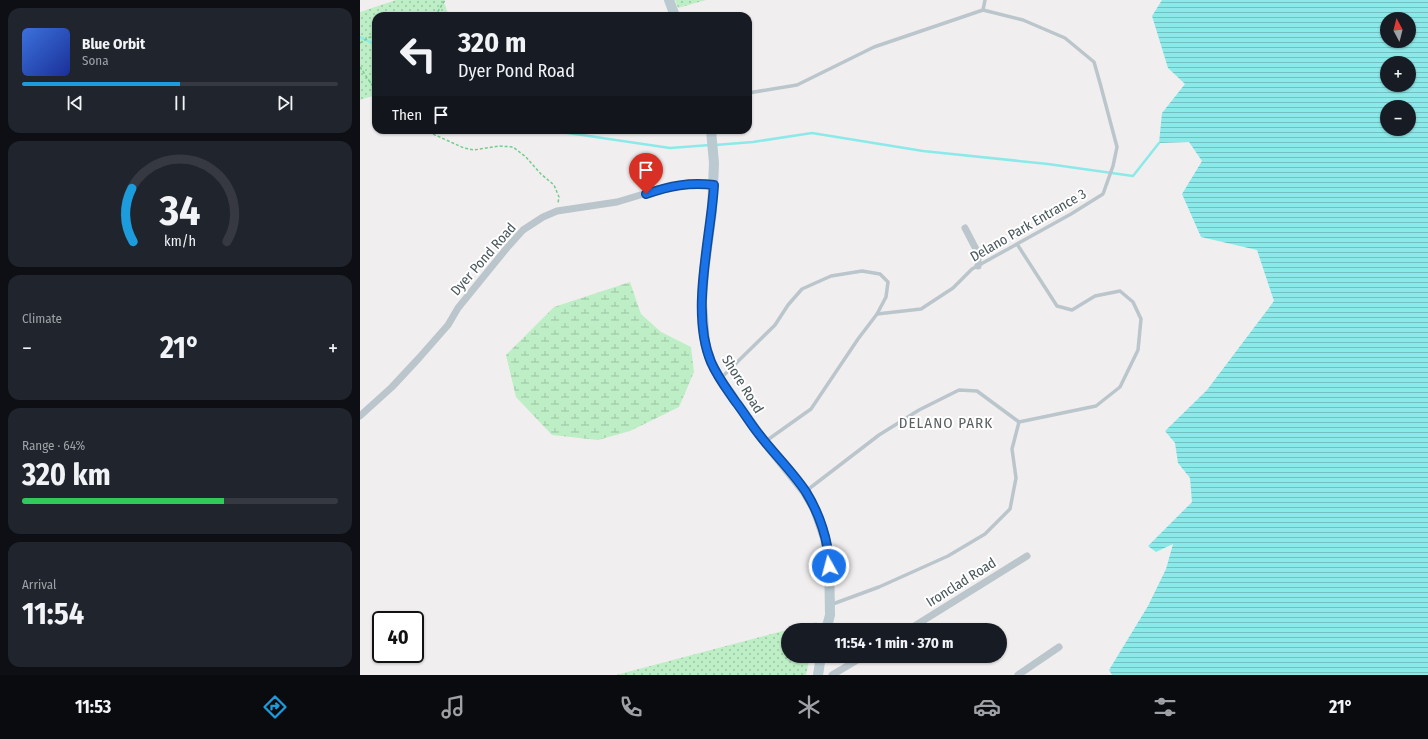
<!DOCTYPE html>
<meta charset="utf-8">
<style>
body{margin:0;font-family:"Fira Sans Condensed",sans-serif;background:#20242c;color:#f1f3f6;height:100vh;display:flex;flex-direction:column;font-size:15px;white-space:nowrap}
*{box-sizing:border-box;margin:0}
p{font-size:13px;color:#9ea1a6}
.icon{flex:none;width:22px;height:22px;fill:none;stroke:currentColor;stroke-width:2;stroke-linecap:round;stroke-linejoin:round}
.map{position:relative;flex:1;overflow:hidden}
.side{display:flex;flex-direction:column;gap:8px;padding:8px;background:#0d0f14;width:360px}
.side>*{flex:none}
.guide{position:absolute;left:12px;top:12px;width:380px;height:122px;border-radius:12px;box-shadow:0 1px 3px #0004;background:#171b24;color:#f1f3f6;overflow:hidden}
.needle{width:26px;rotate:353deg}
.fabs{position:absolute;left:1020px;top:12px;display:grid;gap:8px}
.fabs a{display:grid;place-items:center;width:36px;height:36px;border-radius:50%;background:#171b24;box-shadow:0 1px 3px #0004;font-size:20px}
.speed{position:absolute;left:12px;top:611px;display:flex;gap:8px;font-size:20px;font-weight:700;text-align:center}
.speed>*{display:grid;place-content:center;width:52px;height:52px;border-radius:50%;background:#171b24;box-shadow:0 1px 3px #0004;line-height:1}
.speed .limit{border:2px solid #111;border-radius:6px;background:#fff;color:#111}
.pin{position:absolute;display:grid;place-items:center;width:34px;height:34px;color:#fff;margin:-41px -17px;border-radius:50% 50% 50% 0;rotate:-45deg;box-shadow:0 0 4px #0007}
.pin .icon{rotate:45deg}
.me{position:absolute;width:44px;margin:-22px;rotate:353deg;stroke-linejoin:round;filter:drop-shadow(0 0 3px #0008)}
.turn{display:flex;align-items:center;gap:14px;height:84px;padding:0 20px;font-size:18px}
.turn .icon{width:52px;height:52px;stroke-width:2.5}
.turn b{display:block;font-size:28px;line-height:34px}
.then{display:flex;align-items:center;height:38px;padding:0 20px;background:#0003;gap:8px;font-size:15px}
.big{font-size:30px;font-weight:700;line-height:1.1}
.side .widget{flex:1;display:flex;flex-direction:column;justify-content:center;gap:6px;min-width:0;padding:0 14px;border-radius:12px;background:#20242c}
.side .dial{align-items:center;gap:0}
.dial svg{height:104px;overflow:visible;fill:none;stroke:#363941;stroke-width:7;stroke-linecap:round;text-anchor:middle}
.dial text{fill:#f1f3f6;stroke:none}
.song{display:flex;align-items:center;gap:12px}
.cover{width:48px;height:48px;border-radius:6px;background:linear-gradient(135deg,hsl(220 70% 55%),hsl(230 70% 35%))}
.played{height:4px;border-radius:2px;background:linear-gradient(90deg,#1c9bdd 50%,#363941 50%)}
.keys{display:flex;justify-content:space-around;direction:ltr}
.heat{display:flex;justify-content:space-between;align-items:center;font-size:22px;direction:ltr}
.charge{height:6px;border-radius:3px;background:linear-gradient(90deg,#34c759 64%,#363941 0)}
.trip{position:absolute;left:421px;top:623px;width:226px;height:40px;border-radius:20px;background:#171b24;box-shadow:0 1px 3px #0004;font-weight:700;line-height:40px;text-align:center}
.tab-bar{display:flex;height:64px;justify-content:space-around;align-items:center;background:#090b0e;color:#9ea1a6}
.tab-bar .icon{width:28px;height:28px}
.tab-bar .selected{color:#1c9bdd}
.tab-bar b{font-size:18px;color:#f1f3f6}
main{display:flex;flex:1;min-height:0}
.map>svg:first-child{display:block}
.wetland{fill:url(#wetland-marsh)}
.park{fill:url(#park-dots)}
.water{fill:url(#water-rules);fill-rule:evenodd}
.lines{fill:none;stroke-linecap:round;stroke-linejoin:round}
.stream{stroke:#8beae9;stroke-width:2.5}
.path{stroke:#76cb8e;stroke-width:1.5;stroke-dasharray:3 2;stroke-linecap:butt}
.lane{stroke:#bac6cb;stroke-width:3.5}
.street{stroke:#bac6cb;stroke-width:7}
.secondary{stroke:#bacad0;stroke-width:10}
.route-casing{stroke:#114b97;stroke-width:10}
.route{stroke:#1a73e8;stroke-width:7}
.labels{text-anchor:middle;stroke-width:4;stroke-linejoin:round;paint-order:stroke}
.street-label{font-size:14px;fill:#47565b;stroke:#fff}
.neighbourhood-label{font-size:15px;letter-spacing:1px;fill:#5b6163;stroke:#fff}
</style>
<main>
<section class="side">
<div class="widget">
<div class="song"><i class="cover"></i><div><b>Blue Orbit</b><p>Sona</p></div></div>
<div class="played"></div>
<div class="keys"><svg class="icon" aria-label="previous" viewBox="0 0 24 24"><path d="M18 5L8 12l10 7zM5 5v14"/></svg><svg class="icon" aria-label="pause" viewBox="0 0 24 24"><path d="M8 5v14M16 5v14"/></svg><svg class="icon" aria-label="next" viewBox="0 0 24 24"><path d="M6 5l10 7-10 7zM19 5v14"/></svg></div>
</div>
<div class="widget dial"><svg viewBox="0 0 100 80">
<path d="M14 69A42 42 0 1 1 86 69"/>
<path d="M14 69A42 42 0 0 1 13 28" stroke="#1c9bdd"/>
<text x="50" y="56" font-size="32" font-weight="700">34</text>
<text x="50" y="72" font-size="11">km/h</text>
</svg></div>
<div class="widget"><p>Climate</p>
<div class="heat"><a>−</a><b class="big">21°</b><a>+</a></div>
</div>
<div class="widget"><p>Range · 64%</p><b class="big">320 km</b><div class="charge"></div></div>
<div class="widget"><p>Arrival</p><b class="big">11:54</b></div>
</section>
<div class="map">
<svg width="1068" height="675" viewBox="0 0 1068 675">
<defs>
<pattern id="wetland-marsh" width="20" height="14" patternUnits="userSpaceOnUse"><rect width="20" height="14" fill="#bdeec5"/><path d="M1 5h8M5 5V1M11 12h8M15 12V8" fill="none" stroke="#9bc4a3"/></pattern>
<pattern id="park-dots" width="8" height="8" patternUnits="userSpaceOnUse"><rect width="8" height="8" fill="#bdeec5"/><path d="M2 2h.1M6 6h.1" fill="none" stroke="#9bc4a3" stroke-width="1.8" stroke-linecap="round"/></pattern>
<pattern id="water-rules" width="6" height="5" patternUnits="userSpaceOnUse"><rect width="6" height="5" fill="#8beae9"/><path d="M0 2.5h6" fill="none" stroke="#73c0c0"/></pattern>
</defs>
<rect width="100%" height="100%" fill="#f1eeef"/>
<!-- wetland -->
<polygon class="wetland" points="270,282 281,314 301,332 331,347 334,372 319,407 270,431 238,440 192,435 156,397 146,355 194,307"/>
<!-- park -->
<g class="park">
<polygon points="36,0 83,0 89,16 16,16 16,95 0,100 0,12"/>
<polygon points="315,0 346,0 318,8"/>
<polygon points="457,622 455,630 428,630 428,656 450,656 446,675 256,675"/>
</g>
<!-- water -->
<path class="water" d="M802 0H1068V675H752L749 670 788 606 806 569 813 544 796 552 788 546 832 502 830 478 818 463 815 443 805 431 847 390 914 301 897 250 841 237 822 194 842 161 829 142 799 143 802 113 825 84 808 68 792 16ZM1027 19H1049V41H1027ZM1027 63H1049V85H1027ZM1027 107H1049V129H1027Z"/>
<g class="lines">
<!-- stream -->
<g class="stream">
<polyline points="0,37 16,45"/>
<polyline points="188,130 310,148 350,145"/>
<polyline points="355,145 393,142 452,133 563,151 688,164 773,176 799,143"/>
</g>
<!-- path -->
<g class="path">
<polyline points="75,16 85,0"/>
<polyline points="0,43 10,37 16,38"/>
<polyline points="0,67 16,91"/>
<polyline points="64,130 104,148 114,150 139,146 153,147 166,157 181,174 194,185 199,197 198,203"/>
</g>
<!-- lane -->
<g class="lane">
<polyline points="388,93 437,85 514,47 623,10 625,0"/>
<polyline points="361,378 415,325 428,305 442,289 471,276 502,271 520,274 528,282 526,297 517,314"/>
<polyline points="406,441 451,409 498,339 517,314 561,309 593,288 612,269 711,214 743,194 753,166 757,147 740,83 734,62 705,38 663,20 623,10"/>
<polyline points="446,491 519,435 559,410 599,390 617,391 659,422"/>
<polyline points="470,605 519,587 588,556 625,534 650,509 656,478 652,449 659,422 736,406 760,387 778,350 781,319 773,302 760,291 735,296 712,310 697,306 657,244"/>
</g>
<!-- street -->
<g class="street">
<polyline points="605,228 618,253 618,266"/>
<polyline points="0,416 32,387 59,358 88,325 98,308 146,249 163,230 183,217 197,211 257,202 307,187 337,183 354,185"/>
<polyline points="548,630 667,556"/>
<polyline points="472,675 504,656"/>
<polyline points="658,675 699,647"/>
</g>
<!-- secondary -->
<g class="secondary">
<polyline points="309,0 315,16"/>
<polyline points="351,130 354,163 352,211 344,272 342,302 345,343 351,362 360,379 398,433 445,492 455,509 465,538 469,559 470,615 466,630"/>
<polyline points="458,675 461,656"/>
</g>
</g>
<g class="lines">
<defs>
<path id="route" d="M286 194C310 186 329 182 354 185 351 238 330 312 351 362 357 376 366 388 375 401 383 411 390 423 398 433 413 453 432 471 446 492 459 513 469 541 469 566"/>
</defs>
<!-- route casing -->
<use href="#route" class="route-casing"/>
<!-- route -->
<use href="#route" class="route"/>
</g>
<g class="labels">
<!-- street labels -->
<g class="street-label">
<text transform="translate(668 225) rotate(-30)" y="5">Delano Park Entrance 3</text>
<text transform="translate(123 259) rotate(-49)" y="5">Dyer Pond Road</text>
<text transform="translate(383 384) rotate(58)" y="5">Shore Road</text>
<text transform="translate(601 582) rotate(-32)" y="5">Ironclad Road</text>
</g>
<!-- neighbourhood labels -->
<g class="neighbourhood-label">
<text x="586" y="428">DELANO PARK</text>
</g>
</g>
</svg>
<div class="fabs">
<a><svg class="needle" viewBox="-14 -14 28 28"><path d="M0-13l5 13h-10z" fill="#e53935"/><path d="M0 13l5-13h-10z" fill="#9ea1a6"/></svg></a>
<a>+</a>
<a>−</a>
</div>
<div class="speed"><div class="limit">40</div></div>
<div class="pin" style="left:286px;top:194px;background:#d93025"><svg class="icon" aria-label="arrive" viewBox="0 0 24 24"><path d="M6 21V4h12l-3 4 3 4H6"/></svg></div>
<svg class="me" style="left:469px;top:566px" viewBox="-20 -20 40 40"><circle r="17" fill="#1a73e8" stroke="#fff" stroke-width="3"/><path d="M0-11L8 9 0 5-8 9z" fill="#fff"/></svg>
<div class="trip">11:54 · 1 min · 370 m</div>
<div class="guide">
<div class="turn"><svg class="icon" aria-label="left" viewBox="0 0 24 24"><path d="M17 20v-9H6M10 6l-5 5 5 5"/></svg><div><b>320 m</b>Dyer Pond Road</div></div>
<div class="then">Then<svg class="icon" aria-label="arrive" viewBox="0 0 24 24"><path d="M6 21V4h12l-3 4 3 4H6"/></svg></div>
</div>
</div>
</main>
<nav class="tab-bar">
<b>11:53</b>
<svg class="icon selected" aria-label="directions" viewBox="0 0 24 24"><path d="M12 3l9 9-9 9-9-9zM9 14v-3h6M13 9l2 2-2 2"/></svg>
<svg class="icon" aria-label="music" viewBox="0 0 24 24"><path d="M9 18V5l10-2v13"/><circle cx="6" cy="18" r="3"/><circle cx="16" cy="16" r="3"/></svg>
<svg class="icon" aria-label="phone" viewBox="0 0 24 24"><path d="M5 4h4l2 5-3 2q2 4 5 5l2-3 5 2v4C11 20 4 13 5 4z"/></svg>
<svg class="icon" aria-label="climate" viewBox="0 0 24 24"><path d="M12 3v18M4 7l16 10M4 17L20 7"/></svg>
<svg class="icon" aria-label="car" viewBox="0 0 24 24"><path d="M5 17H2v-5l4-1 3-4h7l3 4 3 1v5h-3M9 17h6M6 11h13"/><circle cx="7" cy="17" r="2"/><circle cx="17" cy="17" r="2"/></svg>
<svg class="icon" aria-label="filters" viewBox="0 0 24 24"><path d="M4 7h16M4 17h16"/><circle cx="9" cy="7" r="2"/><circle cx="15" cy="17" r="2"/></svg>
<b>21°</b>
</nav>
